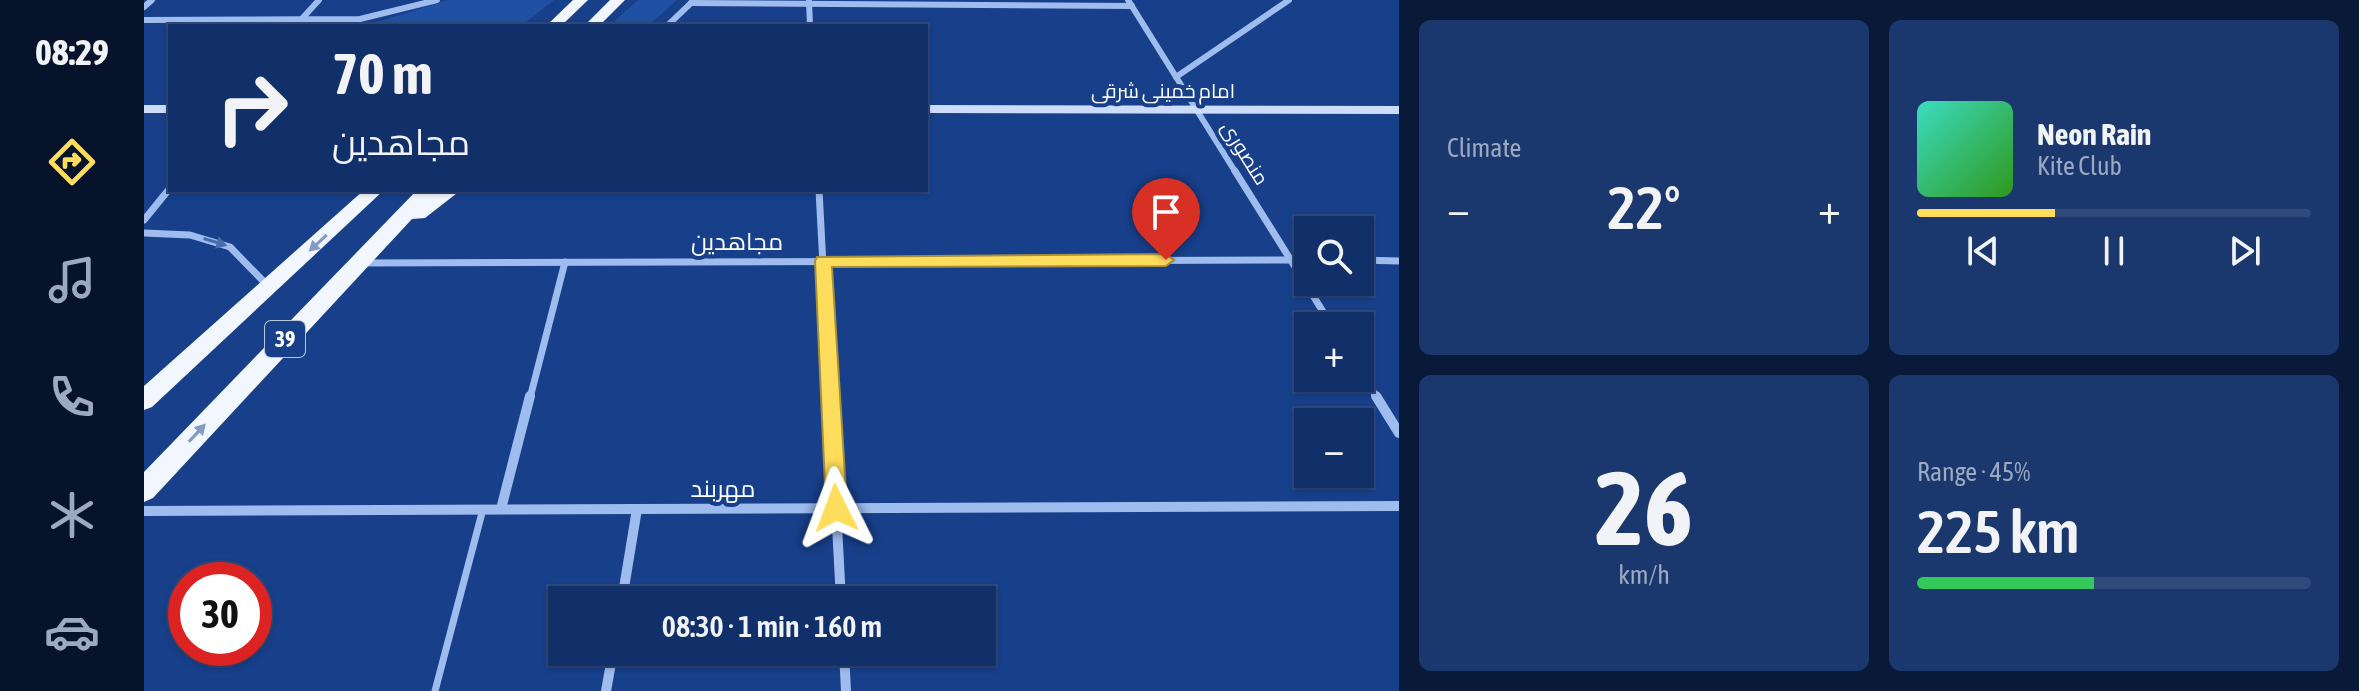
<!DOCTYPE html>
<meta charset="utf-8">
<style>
body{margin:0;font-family:"Asap Condensed",Cairo,sans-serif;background:#1a376e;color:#f1f3f6;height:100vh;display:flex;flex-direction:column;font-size:30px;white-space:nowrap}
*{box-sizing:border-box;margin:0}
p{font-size:26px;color:#9ca9c0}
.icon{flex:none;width:44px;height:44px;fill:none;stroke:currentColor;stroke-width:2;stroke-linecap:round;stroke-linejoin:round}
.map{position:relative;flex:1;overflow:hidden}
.drawer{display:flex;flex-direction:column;gap:20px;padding:20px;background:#091a39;width:960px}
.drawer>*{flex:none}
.top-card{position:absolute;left:24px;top:24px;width:760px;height:168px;border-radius:0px;box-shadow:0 2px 6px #0004,0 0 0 2px #304a7c;background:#112f68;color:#f1f3f6;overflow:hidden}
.tools{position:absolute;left:1150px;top:216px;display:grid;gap:16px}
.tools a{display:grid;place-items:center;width:80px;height:80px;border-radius:0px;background:#112f68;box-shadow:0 2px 6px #0004,0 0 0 2px #304a7c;font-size:40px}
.speed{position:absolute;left:24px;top:562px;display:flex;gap:16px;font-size:40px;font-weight:700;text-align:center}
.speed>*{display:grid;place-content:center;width:104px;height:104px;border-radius:50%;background:#112f68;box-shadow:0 2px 6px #0004,0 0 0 2px #304a7c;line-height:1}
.speed .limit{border:12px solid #d22;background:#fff;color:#111}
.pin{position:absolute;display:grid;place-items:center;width:68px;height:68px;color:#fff;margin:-82px -34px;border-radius:50% 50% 50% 0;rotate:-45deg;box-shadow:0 0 8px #0007}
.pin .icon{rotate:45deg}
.me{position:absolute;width:88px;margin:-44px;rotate:357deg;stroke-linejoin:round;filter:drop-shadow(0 0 6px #0008)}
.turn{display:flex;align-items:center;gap:28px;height:168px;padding:0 32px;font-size:36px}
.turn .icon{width:104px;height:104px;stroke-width:2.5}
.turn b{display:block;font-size:56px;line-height:68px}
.big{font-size:60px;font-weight:600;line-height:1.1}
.drawer .widget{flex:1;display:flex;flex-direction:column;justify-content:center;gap:12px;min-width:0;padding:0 28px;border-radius:12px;background:#1a376e}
.drawer .dial{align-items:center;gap:0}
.dial b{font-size:104px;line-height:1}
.song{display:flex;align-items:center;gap:24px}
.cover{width:96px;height:96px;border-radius:12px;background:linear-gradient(135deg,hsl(170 70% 55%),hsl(110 70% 35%))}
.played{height:8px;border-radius:4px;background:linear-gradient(90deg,#ffdd5c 35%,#304a7c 35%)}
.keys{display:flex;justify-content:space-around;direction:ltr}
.heat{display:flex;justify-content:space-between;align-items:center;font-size:44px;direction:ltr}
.charge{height:12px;border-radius:6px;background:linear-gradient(90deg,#34c759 45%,#304a7c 0)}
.drawer .tiles{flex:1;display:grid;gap:20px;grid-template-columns:repeat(2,1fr)}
.trip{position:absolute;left:404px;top:586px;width:448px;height:80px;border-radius:0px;background:#112f68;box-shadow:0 2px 6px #0004,0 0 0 2px #304a7c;font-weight:600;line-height:80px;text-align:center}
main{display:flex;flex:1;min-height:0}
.tabs{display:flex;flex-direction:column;width:144px;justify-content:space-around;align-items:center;background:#07132a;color:#9ca9c0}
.tabs .icon{width:56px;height:56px}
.tabs .active{color:#ffdd5c}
.tabs b{font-size:36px;color:#f1f3f6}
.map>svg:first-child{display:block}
.green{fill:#1f50a3}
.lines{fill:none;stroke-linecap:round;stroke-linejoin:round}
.service{stroke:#9fbcee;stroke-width:7}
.minor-far2{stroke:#9fbcee;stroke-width:6}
.minor-far1{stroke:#9fbcee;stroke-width:7}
.minor{stroke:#9fbcee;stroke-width:10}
.secondary{fill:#ccdcfa;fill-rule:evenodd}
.trunk{fill:#f2f6ff;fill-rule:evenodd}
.oneway{fill:#476bad}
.oneway2{fill:#849ac4}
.route{fill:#ffdd5c;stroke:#a6903c;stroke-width:2}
.labels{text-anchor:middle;stroke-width:8;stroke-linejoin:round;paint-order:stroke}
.far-street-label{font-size:20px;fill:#fff;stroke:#173f8a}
.shield{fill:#173f8a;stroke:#b9c5dc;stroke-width:2}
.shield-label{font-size:22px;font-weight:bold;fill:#fff}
.street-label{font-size:24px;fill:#fff;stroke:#173f8a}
</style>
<main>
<nav class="tabs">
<b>08:29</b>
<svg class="icon active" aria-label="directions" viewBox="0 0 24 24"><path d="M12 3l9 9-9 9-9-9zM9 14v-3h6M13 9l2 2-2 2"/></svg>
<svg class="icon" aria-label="music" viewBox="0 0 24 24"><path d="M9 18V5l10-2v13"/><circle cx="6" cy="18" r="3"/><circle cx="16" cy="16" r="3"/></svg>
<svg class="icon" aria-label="phone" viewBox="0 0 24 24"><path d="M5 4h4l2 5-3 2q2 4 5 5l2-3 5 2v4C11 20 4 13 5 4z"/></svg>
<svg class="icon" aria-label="climate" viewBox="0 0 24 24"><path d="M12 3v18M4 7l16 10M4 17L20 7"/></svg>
<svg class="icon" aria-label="car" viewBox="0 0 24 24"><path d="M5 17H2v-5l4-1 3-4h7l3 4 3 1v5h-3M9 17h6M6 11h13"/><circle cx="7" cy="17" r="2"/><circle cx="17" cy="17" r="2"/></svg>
</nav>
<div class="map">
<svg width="1255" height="691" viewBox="0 0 1255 691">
<rect width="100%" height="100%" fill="#173f8a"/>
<!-- green -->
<g class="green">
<polygon points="304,0 410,0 377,26 220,26"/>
<polygon points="494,0 533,0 504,26 465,26"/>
</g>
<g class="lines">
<!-- service -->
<polyline class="service" points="291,691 339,509"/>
<!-- minor-far2 -->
<g class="minor-far2">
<polyline points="984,0 1092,173"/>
<polyline points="665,1 666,26"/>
<polyline points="547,3 988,6"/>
<polyline points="0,7 8,0"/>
<polyline points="0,20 216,19 293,0"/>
<polyline points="154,23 175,0"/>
<polyline points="523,26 548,2"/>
<polyline points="1032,77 1145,0"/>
</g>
<!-- minor-far1 -->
<g class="minor-far1">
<polyline points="1091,171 1188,326"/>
<polyline points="675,190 686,398"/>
<polyline points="0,220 26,188"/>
<polyline points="0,233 46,235 86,247 124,286"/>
<polyline points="1216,260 1255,261"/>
<polyline points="217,263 1164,260"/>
<polyline points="1216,370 1233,398"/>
<polyline points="386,398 421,262"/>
</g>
<!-- minor -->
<g class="minor">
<polyline points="686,396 697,600"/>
<polyline points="1232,396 1255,433"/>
<polyline points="357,509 386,396"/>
<polyline points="0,511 1255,506"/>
<polyline points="478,600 493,509"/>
<polyline points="700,652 702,691"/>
<polyline points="462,691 469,652"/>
</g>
<!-- secondary -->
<g class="secondary">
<rect x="0" y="105" width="26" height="8"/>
<polygon points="782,105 1255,106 1255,114 782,113"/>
</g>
<!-- trunk -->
<g class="trunk">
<polygon points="429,0 444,0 417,26 402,26"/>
<polygon points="466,0 481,0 455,26 440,26"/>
<polygon points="220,190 240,190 8,407 0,410 0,386"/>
<polygon points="273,190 293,190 291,193 295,190 317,190 281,218 268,219 9,498 0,502 0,472"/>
</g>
</g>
<!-- one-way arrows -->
<defs><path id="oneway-solid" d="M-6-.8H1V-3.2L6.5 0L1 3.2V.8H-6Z" transform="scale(2)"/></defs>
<use class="oneway" href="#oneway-solid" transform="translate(71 242) rotate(17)"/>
<g class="oneway2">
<use href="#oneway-solid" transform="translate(174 243) rotate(137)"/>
<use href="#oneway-solid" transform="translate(53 433) rotate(-47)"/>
</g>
<!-- route -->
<polygon class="route" points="1022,254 1030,260 1022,266 688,267 703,508 700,515 692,518 685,515 682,508 671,261 673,257"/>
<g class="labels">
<!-- far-street labels -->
<g class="far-street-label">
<text x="1019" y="98">امام خمینی شرقی</text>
<text transform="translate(1101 153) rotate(58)" y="7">منصوری</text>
</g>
<!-- shield labels -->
<rect class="shield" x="121" y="321" width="40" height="36" rx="6"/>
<g class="shield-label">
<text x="141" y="347">39</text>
</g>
<!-- street labels -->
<g class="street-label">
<text x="593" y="250">مجاهدین</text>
<text x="579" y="497">مهربند</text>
</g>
</g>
</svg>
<div class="tools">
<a><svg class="icon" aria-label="search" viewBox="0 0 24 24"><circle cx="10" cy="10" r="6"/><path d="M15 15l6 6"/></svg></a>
<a>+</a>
<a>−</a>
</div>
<div class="speed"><div class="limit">30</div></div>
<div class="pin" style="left:1022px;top:260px;background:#d93025"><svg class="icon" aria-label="arrive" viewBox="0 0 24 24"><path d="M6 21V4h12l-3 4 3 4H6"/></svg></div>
<svg class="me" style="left:692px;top:508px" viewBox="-20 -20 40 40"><path d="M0-17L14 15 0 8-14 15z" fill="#ffdd5c" stroke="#fff" stroke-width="4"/></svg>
<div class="trip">08:30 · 1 min · 160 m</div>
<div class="top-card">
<div class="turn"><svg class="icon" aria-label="right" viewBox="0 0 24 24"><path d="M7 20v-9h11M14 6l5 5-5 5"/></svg><div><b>70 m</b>مجاهدین</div></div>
</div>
</div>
<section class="drawer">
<div class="tiles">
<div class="widget"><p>Climate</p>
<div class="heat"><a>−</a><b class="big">22°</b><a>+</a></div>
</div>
<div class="widget">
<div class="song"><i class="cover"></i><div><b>Neon Rain</b><p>Kite Club</p></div></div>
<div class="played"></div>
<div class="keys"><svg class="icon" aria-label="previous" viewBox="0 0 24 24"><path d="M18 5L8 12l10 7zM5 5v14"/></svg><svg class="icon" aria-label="pause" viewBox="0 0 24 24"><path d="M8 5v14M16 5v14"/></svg><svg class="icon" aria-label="next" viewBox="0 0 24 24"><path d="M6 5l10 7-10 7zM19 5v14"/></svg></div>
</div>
<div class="widget dial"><b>26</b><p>km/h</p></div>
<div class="widget"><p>Range · 45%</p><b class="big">225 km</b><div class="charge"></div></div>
</div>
</section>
</main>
